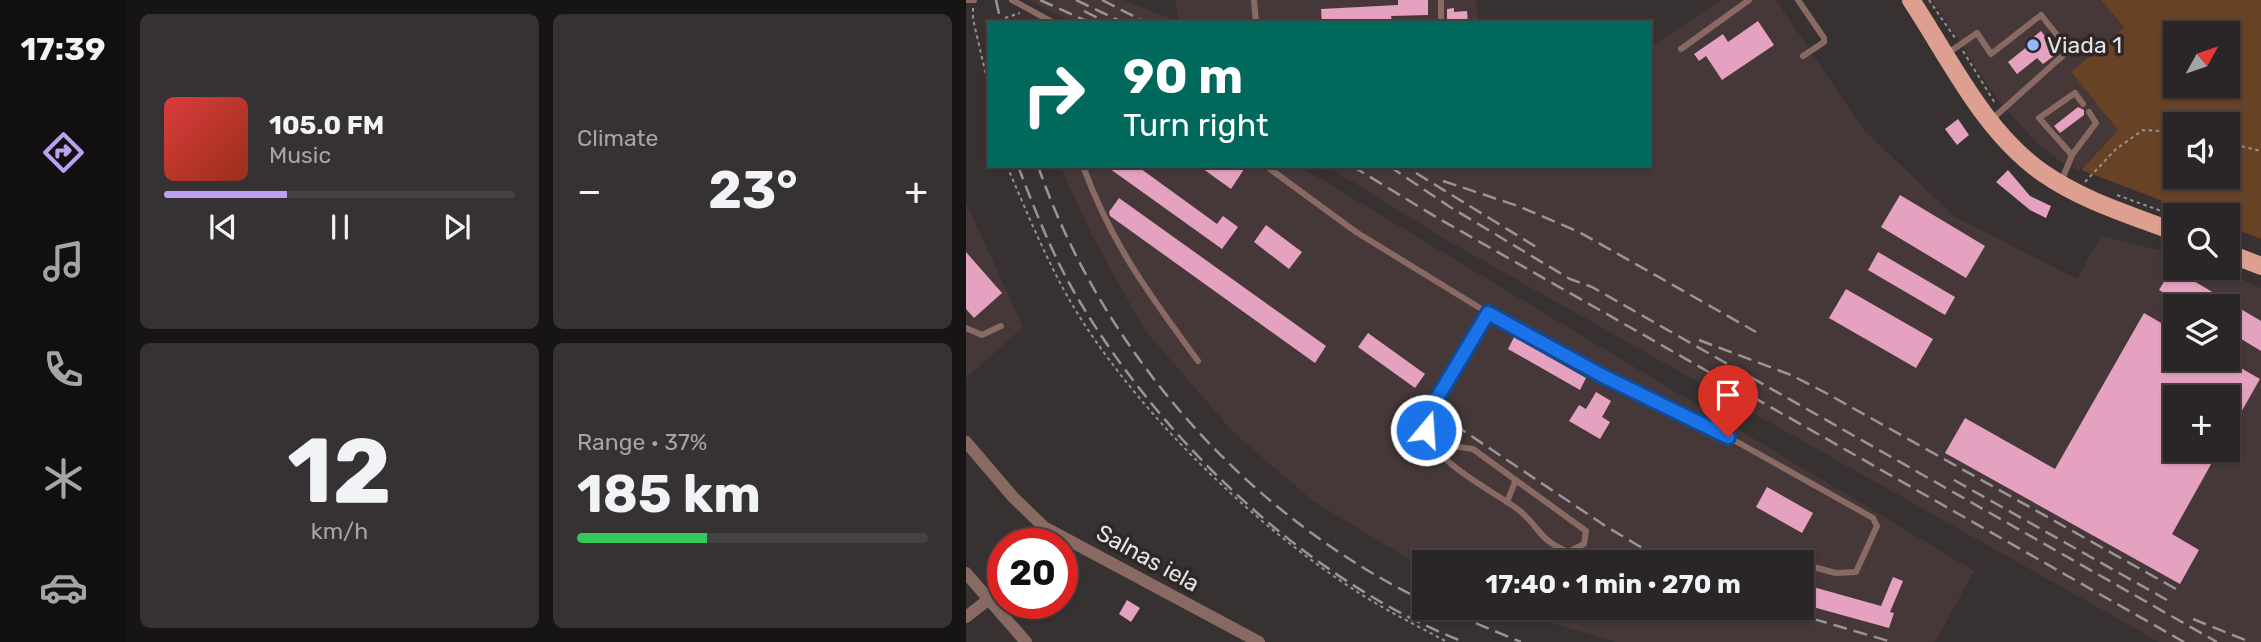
<!DOCTYPE html>
<meta charset="utf-8">
<style>
body{margin:0;font-family:Rubik,sans-serif;background:#363132;color:#f1f3f6;height:100vh;display:flex;flex-direction:column;font-size:26px;white-space:nowrap}
*{box-sizing:border-box;margin:0}
p{font-size:23px;color:#a5a5a7}
.icon{flex:none;width:38px;height:38px;fill:none;stroke:currentColor;stroke-width:2;stroke-linecap:round;stroke-linejoin:round}
.map{position:relative;flex:1;overflow:hidden}
.panel{display:flex;flex-direction:column;gap:14px;padding:14px;background:#171415;width:840px}
.panel>*{flex:none}
.guide{position:absolute;left:21px;top:21px;width:665px;height:147px;border-radius:0px;box-shadow:0 2px 5px #0004,0 0 0 2px #464243;background:#00695c;color:#fff;overflow:hidden}
.needle{width:46px;rotate:50deg}
.tools{position:absolute;left:1197px;top:21px;display:grid;gap:14px}
.tools a{display:grid;place-items:center;width:77px;height:77px;border-radius:0px;background:#2a2526;box-shadow:0 2px 5px #0004,0 0 0 2px #464243;font-size:35px}
.speed{position:absolute;left:21px;top:528px;display:flex;gap:14px;font-size:35px;font-weight:700;text-align:center}
.speed>*{display:grid;place-content:center;width:91px;height:91px;border-radius:50%;background:#2a2526;box-shadow:0 2px 5px #0004,0 0 0 2px #464243;line-height:1}
.speed .limit{border:10px solid #d22;background:#fff;color:#111}
.pin{position:absolute;display:grid;place-items:center;width:60px;height:60px;color:#fff;margin:-72px -30px;border-radius:50% 50% 50% 0;rotate:-45deg;box-shadow:0 0 7px #0007}
.pin .icon{rotate:45deg}
.me{position:absolute;width:77px;margin:-38px;rotate:18deg;stroke-linejoin:round;filter:drop-shadow(0 0 5px #0008)}
.turn{display:flex;align-items:center;gap:24px;height:147px;padding:0 21px;font-size:32px}
.turn .icon{width:91px;height:91px;stroke-width:2.5}
.turn b{display:block;font-size:49px;line-height:60px}
.big{font-size:52px;font-weight:700;line-height:1.1}
.panel .widget{flex:1;display:flex;flex-direction:column;justify-content:center;gap:10px;min-width:0;padding:0 24px;border-radius:10px;background:#363132}
.panel .dial{align-items:center;gap:0}
.dial b{font-size:91px;line-height:1}
.song{display:flex;align-items:center;gap:21px}
.cover{width:84px;height:84px;border-radius:10px;background:linear-gradient(135deg,hsl(0 70% 55%),hsl(10 70% 35%))}
.played{height:7px;border-radius:4px;background:linear-gradient(90deg,#bca0f2 35%,#464243 35%)}
.keys{display:flex;justify-content:space-around;direction:ltr}
.heat{display:flex;justify-content:space-between;align-items:center;font-size:38px;direction:ltr}
.charge{height:10px;border-radius:5px;background:linear-gradient(90deg,#34c759 37%,#464243 0)}
.panel .tiles{flex:1;display:grid;gap:14px;grid-template-columns:repeat(2,1fr)}
.trip{position:absolute;left:446px;top:550px;width:402px;height:70px;border-radius:0px;background:#2a2526;box-shadow:0 2px 5px #0004,0 0 0 2px #464243;font-weight:700;line-height:70px;text-align:center}
main{display:flex;flex:1;min-height:0}
.tab-bar{display:flex;flex-direction:column;width:126px;justify-content:space-around;align-items:center;background:#110f0f;color:#a5a5a7}
.tab-bar .icon{width:49px;height:49px}
.tab-bar .selected{color:#bca0f2}
.tab-bar b{font-size:32px;color:#f1f3f6}
.map>svg:first-child{display:block}
.built{fill:#463839;fill-rule:evenodd}
.green{fill:#674224;fill-rule:evenodd}
.building{fill:#e5a1c0}
.lines{fill:none;stroke-linecap:round;stroke-linejoin:round}
.path{stroke:#979292;stroke-width:2;stroke-dasharray:3.5 3.5;stroke-linecap:butt}
.service{stroke:#886a62;stroke-width:6}
.minor{stroke:#886a62;stroke-width:12}
.primary{stroke:#dda090;stroke-width:18}
.rail{stroke:#9a9495;stroke-width:2.5;stroke-dasharray:14 7;stroke-linecap:butt}
.route-casing{stroke:#114b97;stroke-width:18}
.route{stroke:#1a73e8;stroke-width:12}
.poi-dot{fill:#8fb8fd;stroke:#2e2728;stroke-width:2.5}
.labels{text-anchor:middle;stroke-width:7;stroke-linejoin:round;paint-order:stroke}
.poi-label{font-size:23px;fill:#e7e3e3;stroke:#2e2728;text-anchor:start}
.street-label{font-size:23px;fill:#e7e3e3;stroke:#2e2728}
</style>
<main>
<nav class="tab-bar">
<b>17:39</b>
<svg class="icon selected" aria-label="directions" viewBox="0 0 24 24"><path d="M12 3l9 9-9 9-9-9zM9 14v-3h6M13 9l2 2-2 2"/></svg>
<svg class="icon" aria-label="music" viewBox="0 0 24 24"><path d="M9 18V5l10-2v13"/><circle cx="6" cy="18" r="3"/><circle cx="16" cy="16" r="3"/></svg>
<svg class="icon" aria-label="phone" viewBox="0 0 24 24"><path d="M5 4h4l2 5-3 2q2 4 5 5l2-3 5 2v4C11 20 4 13 5 4z"/></svg>
<svg class="icon" aria-label="climate" viewBox="0 0 24 24"><path d="M12 3v18M4 7l16 10M4 17L20 7"/></svg>
<svg class="icon" aria-label="car" viewBox="0 0 24 24"><path d="M5 17H2v-5l4-1 3-4h7l3 4 3 1v5h-3M9 17h6M6 11h13"/><circle cx="7" cy="17" r="2"/><circle cx="17" cy="17" r="2"/></svg>
</nav>
<section class="panel">
<div class="tiles">
<div class="widget">
<div class="song"><i class="cover"></i><div><b>105.0 FM</b><p>Music</p></div></div>
<div class="played"></div>
<div class="keys"><svg class="icon" aria-label="previous" viewBox="0 0 24 24"><path d="M18 5L8 12l10 7zM5 5v14"/></svg><svg class="icon" aria-label="pause" viewBox="0 0 24 24"><path d="M8 5v14M16 5v14"/></svg><svg class="icon" aria-label="next" viewBox="0 0 24 24"><path d="M6 5l10 7-10 7zM19 5v14"/></svg></div>
</div>
<div class="widget"><p>Climate</p>
<div class="heat"><a>−</a><b class="big">23°</b><a>+</a></div>
</div>
<div class="widget dial"><b>12</b><p>km/h</p></div>
<div class="widget"><p>Range · 37%</p><b class="big">185 km</b><div class="charge"></div></div>
</div>
</section>
<div class="map">
<svg width="1295" height="642" viewBox="0 0 1295 642">
<rect width="100%" height="100%" fill="#383132"/>
<!-- built -->
<g class="built">
<polygon points="61,0 157,0 213,22 209,0 510,0 513,23 109,23"/>
<path d="M755 0H810L897 129 989 217 1111 279 1135 236 1209 254V268H1245L1295 288V642H1193L477 238 361 166H684V48ZM1209 306H1262V359H1209ZM1209 397H1262V450H1209Z"/>
<polygon points="966,0 1135,0 1158,27 1105,72 1152,130 1113,171 1096,163 1070,142 1031,99"/>
<polygon points="94,166 333,166 1008,571 969,642 650,642 553,613 540,607 836,607 836,562 458,562 458,568 347,501 268,433 178,329 128,239"/>
<polygon points="0,203 57,327 0,378"/>
</g>
<!-- green -->
<path class="green" d="M1135 0H1295V239L1262 226V215H1234L1115 170 1152 130 1105 72 1158 27ZM1209 33H1262V86H1209ZM1209 124H1262V177H1209Z"/>
<!-- building -->
<g class="building">
<polygon points="432,0 462,0 462,15 425,16 426,23 356,23 355,9 432,5"/>
<polygon points="488,8 488,12 501,11 502,23 481,23 481,9"/>
<polygon points="792,21 808,45 756,80 740,56 733,61 728,54 757,34 762,42"/>
<polygon points="1075,31 1092,53 1077,64 1071,58 1051,74 1042,62 1062,46 1060,43"/>
<polygon points="1112,107 1118,110 1118,115 1094,133 1088,126"/>
<polygon points="992,119 1003,135 991,145 979,129"/>
<polygon points="140,166 171,166 251,224 257,216 272,227 256,249"/>
<polygon points="233,166 280,166 265,189"/>
<polygon points="1042,170 1064,196 1085,206 1080,218 1064,210 1030,182"/>
<polygon points="934,195 1019,246 1000,278 915,227"/>
<polygon points="153,198 360,346 349,363 144,216 143,212"/>
<polygon points="300,225 336,252 323,269 288,242"/>
<polygon points="0,252 36,293 8,318 0,309"/>
<polygon points="912,252 989,297 979,315 902,270"/>
<polygon points="1206,268 1295,321 1295,351 1262,331 1262,306 1221,306 1193,290"/>
<polygon points="880,289 967,339 950,368 863,318"/>
<polygon points="1178,313 1209,331 1209,359 1259,359 1294,379 1262,435 1262,397 1209,397 1209,450 1253,450 1206,534 1233,550 1214,584 979,453 999,418 1089,469"/>
<polygon points="402,333 459,374 449,388 392,347"/>
<polygon points="548,337 620,378 614,390 542,349"/>
<polygon points="630,392 645,401 636,417 644,422 634,439 603,421 613,405 620,409"/>
<polygon points="801,487 847,513 836,533 790,507"/>
<polygon points="927,577 937,581 924,612 928,613 923,628 836,604 836,586 840,585 915,606"/>
<polygon points="161,600 174,608 165,622 153,614"/>
</g>
<g class="lines">
<!-- path -->
<g class="path">
<polyline points="963,0 989,38"/>
<polyline points="7,8 7,19 23,88"/>
<polyline points="39,18 54,13"/>
<polyline points="997,51 1029,103"/>
<polyline points="1262,143 1295,151"/>
<path d="M41 166C63 217 85 272 115 319 180 421 291 528 393 593 421 611 452 626 481 642"/>
<polyline points="1119,182 1150,149 1177,130 1209,132"/>
<polyline points="1151,195 1209,216"/>
<polyline points="1262,237 1268,240"/>
</g>
<!-- service -->
<g class="service">
<polyline points="1,0 8,0"/>
<polyline points="46,0 88,23"/>
<polyline points="288,0 290,23"/>
<polyline points="475,0 475,23"/>
<polyline points="832,0 858,38 858,42 837,56"/>
<polyline points="715,49 783,0"/>
<polyline points="982,53 1011,33 1025,54 1075,15 1103,50 1025,120"/>
<polyline points="1106,155 1073,118 1109,93 1117,104"/>
<path d="M117 166C146 245 183 294 232 361"/>
<polyline points="300,166 390,232 522,313 637,376 741,425 907,518 911,526 890,572 870,573 836,564"/>
<polyline points="1095,182 1106,155 1130,123 1123,112"/>
<polyline points="0,328 16,335 35,326"/>
<path d="M466 443 507 449 620 531 618 544 602 552C572 539 575 529 554 511 528 490 449 456 461 415L522 313"/>
<polyline points="541,502 549,482"/>
<polyline points="805,556 828,562"/>
</g>
<!-- minor -->
<g class="minor">
<polyline points="0,442 47,497 78,527 293,642"/>
<polyline points="0,573 60,642"/>
<polyline points="0,617 37,588"/>
</g>
<!-- primary -->
<g class="primary">
<path d="M945 0C984 59 1018 132 1077 173 1117 201 1165 215 1209 232"/>
<polyline points="1262,253 1295,266"/>
</g>
<!-- rail -->
<g class="rail">
<polyline points="30,0 35,23"/>
<polyline points="74,0 125,23"/>
<polyline points="110,0 158,23"/>
<polyline points="136,0 181,23"/>
<polyline points="118,11 142,23"/>
<path d="M52 166C70 213 88 259 114 302 198 443 343 582 498 642"/>
<path d="M72 166C137 353 281 515 458 601"/>
<polyline points="386,166 470,217 1218,642"/>
<polyline points="423,166 484,207 604,279 626,287 1251,642"/>
<polyline points="450,173 575,250"/>
<polyline points="477,181 552,206 613,232 790,332"/>
<polyline points="733,340 825,375 860,393 1210,589"/>
<polyline points="453,401 641,527 700,562"/>
<polyline points="988,480 1201,600"/>
<polyline points="471,607 555,642"/>
<polyline points="807,607 926,642"/>
<polyline points="1227,619 1284,642"/>
</g>
</g>
<g class="lines">
<defs>
<polyline id="route" points="460,430 461,415 522,313 637,376 762,437"/>
</defs>
<!-- route casing -->
<use href="#route" class="route-casing"/>
<!-- route -->
<use href="#route" class="route"/>
</g>
<!-- markers -->
<circle class="poi-dot" cx="1067" cy="45" r="7"/>
<g class="labels">
<!-- poi labels -->
<g class="poi-label">
<text x="1081" y="53">Viada 1</text>
</g>
<!-- street labels -->
<g class="street-label">
<text transform="translate(182 558) rotate(29)" y="8">Salnas iela</text>
</g>
</g>
</svg>
<div class="tools">
<a><svg class="needle" viewBox="-14 -14 28 28"><path d="M0-13l5 13h-10z" fill="#e53935"/><path d="M0 13l5-13h-10z" fill="#a5a5a7"/></svg></a>
<a><svg class="icon" aria-label="sound" viewBox="0 0 24 24"><path d="M4 9h4l5-4v14l-5-4H4zM17 9q2 3 0 6"/></svg></a>
<a><svg class="icon" aria-label="search" viewBox="0 0 24 24"><circle cx="10" cy="10" r="6"/><path d="M15 15l6 6"/></svg></a>
<a><svg class="icon" aria-label="layers" viewBox="0 0 24 24"><path d="M12 4l9 5-9 5-9-5zM3 14l9 5 9-5"/></svg></a>
<a>+</a>
</div>
<div class="speed"><div class="limit">20</div></div>
<div class="pin" style="left:762px;top:437px;background:#d93025"><svg class="icon" aria-label="arrive" viewBox="0 0 24 24"><path d="M6 21V4h12l-3 4 3 4H6"/></svg></div>
<svg class="me" style="left:460px;top:430px" viewBox="-20 -20 40 40"><circle r="17" fill="#1a73e8" stroke="#fff" stroke-width="3"/><path d="M0-11L8 9 0 5-8 9z" fill="#fff"/></svg>
<div class="trip">17:40 · 1 min · 270 m</div>
<div class="guide">
<div class="turn"><svg class="icon" aria-label="right" viewBox="0 0 24 24"><path d="M7 20v-9h11M14 6l5 5-5 5"/></svg><div><b>90 m</b>Turn right</div></div>
</div>
</div>
</main>
